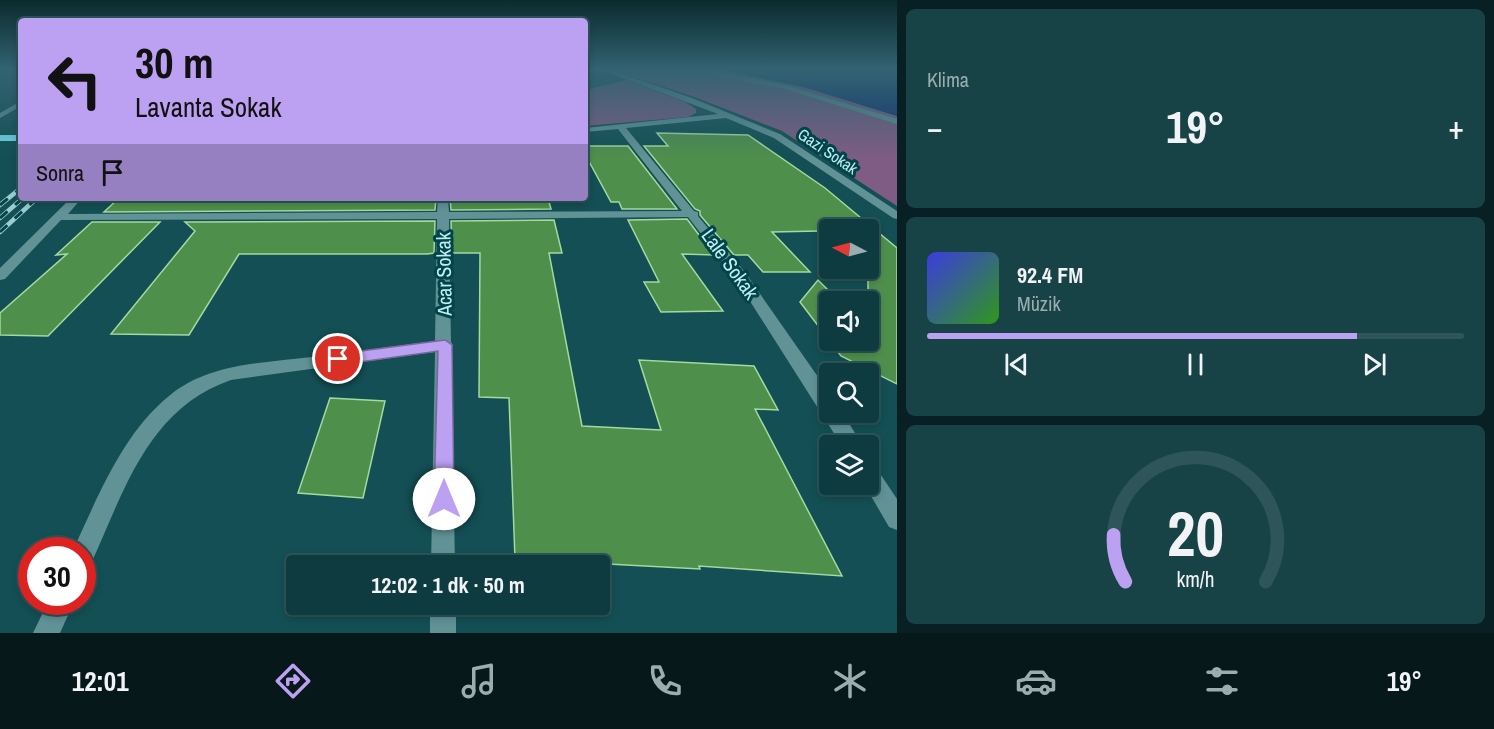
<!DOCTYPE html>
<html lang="tr">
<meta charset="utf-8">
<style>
body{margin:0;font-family:"Archivo Narrow",sans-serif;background:#174246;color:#f1f3f6;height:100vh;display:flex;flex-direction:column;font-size:22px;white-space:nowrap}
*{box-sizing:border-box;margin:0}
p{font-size:20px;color:#9badb0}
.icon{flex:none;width:33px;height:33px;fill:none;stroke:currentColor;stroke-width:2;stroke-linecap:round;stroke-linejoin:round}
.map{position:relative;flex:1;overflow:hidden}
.details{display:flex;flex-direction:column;gap:9px;padding:9px;background:#082023;width:597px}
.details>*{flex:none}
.guide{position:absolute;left:18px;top:18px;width:570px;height:183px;border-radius:6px;box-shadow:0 3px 9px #0003,0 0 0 2px #2e5559;background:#bca0f2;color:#111;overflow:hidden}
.needle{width:39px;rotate:276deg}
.tools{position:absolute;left:819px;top:219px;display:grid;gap:12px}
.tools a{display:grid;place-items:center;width:60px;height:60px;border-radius:6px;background:#0e3b3f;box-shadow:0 3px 9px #0003,0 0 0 2px #2e5559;font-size:30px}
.speed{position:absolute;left:18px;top:537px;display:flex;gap:12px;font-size:30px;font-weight:700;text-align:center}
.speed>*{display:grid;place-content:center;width:78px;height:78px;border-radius:50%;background:#0e3b3f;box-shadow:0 3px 9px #0003,0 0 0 2px #2e5559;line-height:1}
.speed .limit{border:9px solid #d22;background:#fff;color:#111}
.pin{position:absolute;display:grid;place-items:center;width:51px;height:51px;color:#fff;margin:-26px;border:3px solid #fff;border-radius:50%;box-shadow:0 2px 6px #0007}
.me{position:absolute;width:66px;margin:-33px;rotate:0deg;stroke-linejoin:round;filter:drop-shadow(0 0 4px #0008)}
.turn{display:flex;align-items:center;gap:21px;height:126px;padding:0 18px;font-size:27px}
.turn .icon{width:78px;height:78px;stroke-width:2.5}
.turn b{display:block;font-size:42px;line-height:51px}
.then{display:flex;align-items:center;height:57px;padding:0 18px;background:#0003;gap:12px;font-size:22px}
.big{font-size:45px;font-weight:700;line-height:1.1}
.details .widget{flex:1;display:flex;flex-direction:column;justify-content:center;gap:9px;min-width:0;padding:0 21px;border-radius:9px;background:#174246}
.details .dial{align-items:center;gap:0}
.dial svg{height:156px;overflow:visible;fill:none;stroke:#2e5559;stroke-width:7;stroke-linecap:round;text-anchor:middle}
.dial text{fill:#f1f3f6;stroke:none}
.song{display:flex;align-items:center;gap:18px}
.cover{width:72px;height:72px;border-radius:9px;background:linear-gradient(135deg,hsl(240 70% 55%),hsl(110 70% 35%))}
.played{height:6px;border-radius:3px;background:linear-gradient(90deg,#bca0f2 80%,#2e5559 80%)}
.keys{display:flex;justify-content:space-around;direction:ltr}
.heat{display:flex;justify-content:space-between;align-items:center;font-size:33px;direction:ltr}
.trip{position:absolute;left:286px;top:555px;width:324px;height:60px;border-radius:6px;background:#0e3b3f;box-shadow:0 3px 9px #0003,0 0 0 2px #2e5559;font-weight:700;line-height:60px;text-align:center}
.tabs{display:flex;height:96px;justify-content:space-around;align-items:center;background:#061819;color:#9badb0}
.tabs .icon{width:42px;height:42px}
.tabs .current{color:#bca0f2}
.tabs b{font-size:27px;color:#f1f3f6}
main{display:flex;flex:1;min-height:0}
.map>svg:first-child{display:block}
.green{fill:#7f5c83}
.water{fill:#112e6f}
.building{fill:#4f8f4c;stroke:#a3da9f;stroke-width:1.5;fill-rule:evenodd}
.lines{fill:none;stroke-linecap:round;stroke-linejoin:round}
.minor{fill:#609296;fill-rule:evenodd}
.major{fill:#6fdce6;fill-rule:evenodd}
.rail-casing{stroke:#9acdd1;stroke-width:4.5}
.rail{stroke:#024449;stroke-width:3;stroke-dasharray:10;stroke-linecap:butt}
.route{fill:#bca0f2;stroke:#7a689d;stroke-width:1.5}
.labels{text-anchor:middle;stroke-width:6;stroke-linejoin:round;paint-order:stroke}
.far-street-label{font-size:16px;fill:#bfeff3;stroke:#024449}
.street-label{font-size:20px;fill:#bfeff3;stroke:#024449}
</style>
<main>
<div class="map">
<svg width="897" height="633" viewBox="0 0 897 633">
<rect width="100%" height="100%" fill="#134f54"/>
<!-- green -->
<g class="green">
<path d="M609 69C645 69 683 65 719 69 780 76 839 98 897 116V206L782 131 692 96Z"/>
<polygon points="627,80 685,102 696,109 696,113 688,117 585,126 585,90"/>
</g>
<!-- water -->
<polygon class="water" points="717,69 897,69 897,116 803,87"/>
<!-- building -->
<g class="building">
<path d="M657 133 748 135 825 188 897 248V384L841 356 800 302 818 280 828 290 868 291V230L772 232 810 272H763L748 255H734L700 215V211L695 209 644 146H668ZM830 302H868V340H830Z"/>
<polygon points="585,146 628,146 677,209 622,209 619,202 611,202 585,154"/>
<polygon points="119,198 436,198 435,210 104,212"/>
<polygon points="450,198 548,198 551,209 451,210"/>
<polygon points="687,219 714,255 682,254 723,311 661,312 644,282 659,282 628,220"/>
<polygon points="554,220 562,253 549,253 582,426 661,430 639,360 754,366 778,410 755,409 842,576 699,566 700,569 515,559 509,398 479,397 480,253 452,253 451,221"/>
<polygon points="435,221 434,253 427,254 239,254 189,335 111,334 195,231 185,222"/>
<polygon points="92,222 160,222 48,336 0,335 0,313 67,254 56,255"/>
<polygon points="330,398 385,401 363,498 298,493"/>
</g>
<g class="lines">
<!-- minor -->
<g class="minor">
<path d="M599 69H608L692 98 780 134 897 211V219L893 218 774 138 726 118 626 128 694 211 698 212V216L744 271 830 394V412H842L863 446H842L734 276 688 217 449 219 451 342 453 345 451 348 455 566H431L435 352 231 380C147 409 124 492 90 566L82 570V550H73C98 497 122 434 169 396 208 363 264 363 312 357 353 352 394 346 435 341L437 219 61 220 5 279 0 280V268L71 198H82L68 214 437 212 438 198H448L449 212 682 211 618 129 585 132V128L718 114Z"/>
<polygon points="687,69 700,69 788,86 897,119 897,124 785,89"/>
<polygon points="21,101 21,106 0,118 0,113"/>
<polygon points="868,463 875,466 897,499 897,530 889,527 864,484 868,484"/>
<polygon points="48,602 74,602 60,633 33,633"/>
<rect x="430" y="604" width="26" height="29"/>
</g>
<!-- major -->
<rect class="major" x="0" y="135" width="21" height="6"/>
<defs>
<g id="rail">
<polyline points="0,205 21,188"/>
<polyline points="0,218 23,198"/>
<polyline points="0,232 37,198"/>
</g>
</defs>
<!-- rail casing -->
<use href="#rail" class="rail-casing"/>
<!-- rail -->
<use href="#rail" class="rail"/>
</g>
<!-- sky -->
<linearGradient id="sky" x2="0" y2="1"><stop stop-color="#0a2b2e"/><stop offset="0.44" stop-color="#336372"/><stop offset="1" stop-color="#336372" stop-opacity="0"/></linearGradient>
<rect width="897" height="158" fill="url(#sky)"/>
<!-- route -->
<polygon class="route" points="445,340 452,345 454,499 451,506 444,509 437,506 434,499 438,351 338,365 330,359 338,354"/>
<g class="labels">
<!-- far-street labels -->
<g class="far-street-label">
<text transform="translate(828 151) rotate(34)" y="6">Gazi Sokak</text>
</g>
<!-- street labels -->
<g class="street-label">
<text transform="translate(730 264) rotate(54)" y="7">Lale Sokak</text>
<text transform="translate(444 274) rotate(-91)" y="7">Acar Sokak</text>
</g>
</g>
</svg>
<div class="tools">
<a><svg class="needle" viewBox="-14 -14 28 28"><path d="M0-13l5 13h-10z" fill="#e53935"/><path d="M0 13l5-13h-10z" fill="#9badb0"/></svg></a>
<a><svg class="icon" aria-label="sound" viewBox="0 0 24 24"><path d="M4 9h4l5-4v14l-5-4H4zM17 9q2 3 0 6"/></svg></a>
<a><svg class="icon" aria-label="search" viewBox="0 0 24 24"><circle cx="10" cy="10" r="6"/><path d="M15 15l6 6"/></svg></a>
<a><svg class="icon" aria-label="layers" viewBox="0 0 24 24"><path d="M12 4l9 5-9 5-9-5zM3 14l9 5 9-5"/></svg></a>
</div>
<div class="speed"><div class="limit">30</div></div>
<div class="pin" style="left:338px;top:359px;background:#d93025"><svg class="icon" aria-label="arrive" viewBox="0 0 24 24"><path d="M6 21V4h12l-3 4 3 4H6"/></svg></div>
<svg class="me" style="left:444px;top:499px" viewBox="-20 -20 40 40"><circle r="19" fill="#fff"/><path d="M0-13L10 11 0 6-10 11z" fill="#bca0f2"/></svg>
<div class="trip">12:02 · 1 dk · 50 m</div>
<div class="guide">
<div class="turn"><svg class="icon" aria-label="left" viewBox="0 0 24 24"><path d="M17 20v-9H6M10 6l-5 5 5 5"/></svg><div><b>30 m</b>Lavanta Sokak</div></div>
<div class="then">Sonra<svg class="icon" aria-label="arrive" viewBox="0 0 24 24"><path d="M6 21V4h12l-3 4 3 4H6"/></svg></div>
</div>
</div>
<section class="details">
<div class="widget"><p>Klima</p>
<div class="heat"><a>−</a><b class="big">19°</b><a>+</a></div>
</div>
<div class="widget">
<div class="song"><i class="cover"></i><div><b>92.4 FM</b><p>Müzik</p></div></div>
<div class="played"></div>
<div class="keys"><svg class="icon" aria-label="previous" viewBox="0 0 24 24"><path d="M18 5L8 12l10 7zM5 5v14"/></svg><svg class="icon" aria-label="pause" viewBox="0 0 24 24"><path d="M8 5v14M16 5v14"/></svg><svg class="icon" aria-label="next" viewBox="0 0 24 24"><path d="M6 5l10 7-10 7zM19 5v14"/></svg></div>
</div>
<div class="widget dial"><svg viewBox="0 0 100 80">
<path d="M14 69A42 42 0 1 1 86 69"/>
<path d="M14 69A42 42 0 0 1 8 45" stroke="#bca0f2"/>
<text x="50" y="56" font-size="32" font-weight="700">20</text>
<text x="50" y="72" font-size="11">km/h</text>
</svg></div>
</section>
</main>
<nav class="tabs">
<b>12:01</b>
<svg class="icon current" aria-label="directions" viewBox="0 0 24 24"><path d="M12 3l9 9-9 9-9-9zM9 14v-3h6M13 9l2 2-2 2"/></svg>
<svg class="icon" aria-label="music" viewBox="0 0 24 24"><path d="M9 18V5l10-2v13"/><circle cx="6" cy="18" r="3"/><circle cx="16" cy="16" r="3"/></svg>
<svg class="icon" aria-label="phone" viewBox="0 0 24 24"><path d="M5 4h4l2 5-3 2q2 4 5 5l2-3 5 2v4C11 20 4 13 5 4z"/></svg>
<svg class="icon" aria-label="climate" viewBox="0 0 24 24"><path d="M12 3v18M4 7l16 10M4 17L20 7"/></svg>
<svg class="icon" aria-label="car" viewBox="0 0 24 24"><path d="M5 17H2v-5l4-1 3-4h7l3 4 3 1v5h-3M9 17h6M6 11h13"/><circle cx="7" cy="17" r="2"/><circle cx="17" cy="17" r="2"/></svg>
<svg class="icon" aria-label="filters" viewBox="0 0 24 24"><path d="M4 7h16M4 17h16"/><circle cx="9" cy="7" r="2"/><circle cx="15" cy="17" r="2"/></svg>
<b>19°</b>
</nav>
